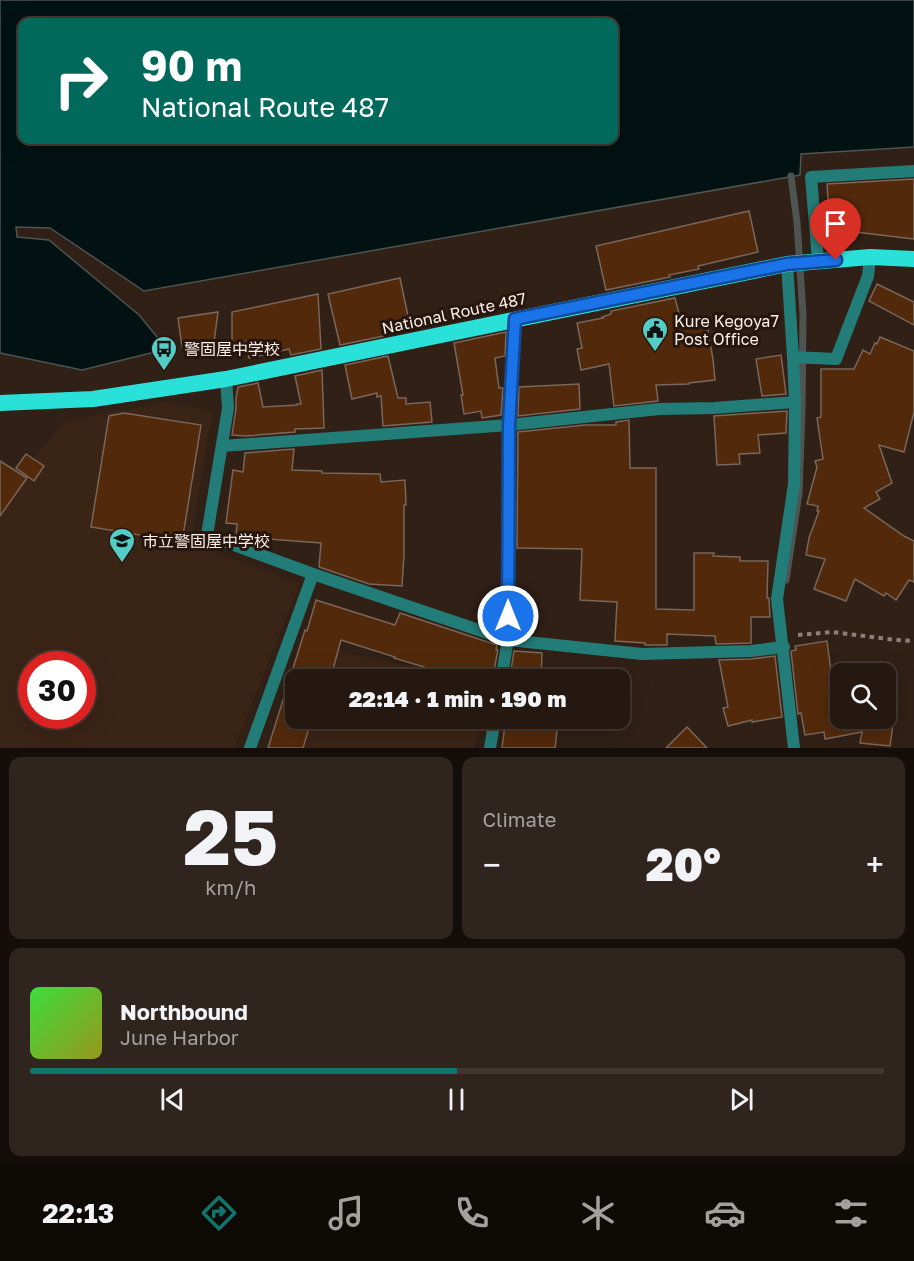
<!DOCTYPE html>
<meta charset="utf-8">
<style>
body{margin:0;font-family:"Golos Text","Noto Sans JP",sans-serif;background:#30251e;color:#f1f3f6;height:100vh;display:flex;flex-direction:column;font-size:22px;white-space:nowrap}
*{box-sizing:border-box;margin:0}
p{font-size:20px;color:#a3a09f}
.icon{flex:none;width:33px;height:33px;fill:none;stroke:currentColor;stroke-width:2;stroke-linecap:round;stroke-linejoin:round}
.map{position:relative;height:748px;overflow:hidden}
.drawer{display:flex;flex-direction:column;gap:9px;padding:9px;background:#140d09;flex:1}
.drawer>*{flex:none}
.hud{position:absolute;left:18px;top:18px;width:600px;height:126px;border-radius:12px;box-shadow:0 6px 24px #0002,0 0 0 2px #413730;background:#00695c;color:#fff;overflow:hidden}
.buttons{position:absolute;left:830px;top:663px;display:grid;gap:12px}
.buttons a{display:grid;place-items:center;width:66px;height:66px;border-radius:12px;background:#241810;box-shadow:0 6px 24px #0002,0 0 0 2px #413730;font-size:30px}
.speed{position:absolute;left:18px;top:651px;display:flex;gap:12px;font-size:30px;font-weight:700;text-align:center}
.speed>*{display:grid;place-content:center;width:78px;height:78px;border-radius:50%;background:#241810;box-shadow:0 6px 24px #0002,0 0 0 2px #413730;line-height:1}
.speed .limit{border:9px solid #d22;background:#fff;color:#111}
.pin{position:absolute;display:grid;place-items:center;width:51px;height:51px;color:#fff;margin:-62px -26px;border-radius:50% 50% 50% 0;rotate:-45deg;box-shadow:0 0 6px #0007}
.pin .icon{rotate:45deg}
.me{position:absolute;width:66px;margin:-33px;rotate:0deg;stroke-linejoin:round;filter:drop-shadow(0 0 4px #0008)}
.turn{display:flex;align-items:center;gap:21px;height:126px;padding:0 24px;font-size:27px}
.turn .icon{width:78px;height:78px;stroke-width:2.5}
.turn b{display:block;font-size:42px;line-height:51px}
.big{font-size:45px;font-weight:800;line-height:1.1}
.drawer .tile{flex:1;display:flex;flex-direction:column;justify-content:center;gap:9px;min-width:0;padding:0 21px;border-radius:12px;background:#30251e}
.drawer .dial{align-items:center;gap:0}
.dial b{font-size:78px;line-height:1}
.song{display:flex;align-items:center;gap:18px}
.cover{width:72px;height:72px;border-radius:9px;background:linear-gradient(135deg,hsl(120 70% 55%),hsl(60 70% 35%))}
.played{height:6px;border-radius:3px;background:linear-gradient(90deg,#0f766e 50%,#413730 50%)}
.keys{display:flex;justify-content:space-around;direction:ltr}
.heat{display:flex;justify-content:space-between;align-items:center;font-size:33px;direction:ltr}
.drawer .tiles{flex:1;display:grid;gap:9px;grid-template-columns:1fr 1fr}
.tile:last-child{grid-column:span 2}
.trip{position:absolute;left:285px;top:669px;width:345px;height:60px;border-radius:12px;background:#241810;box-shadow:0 6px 24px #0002,0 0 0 2px #413730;font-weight:800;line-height:60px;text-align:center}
.menu{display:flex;height:96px;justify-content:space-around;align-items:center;background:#0e0a06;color:#a3a09f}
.menu .icon{width:42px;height:42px}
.menu .current{color:#0f766e}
.menu b{font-size:27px;color:#f1f3f6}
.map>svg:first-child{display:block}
.built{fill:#3a2416;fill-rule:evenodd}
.water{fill:#021111;stroke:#4d5452;stroke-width:1.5;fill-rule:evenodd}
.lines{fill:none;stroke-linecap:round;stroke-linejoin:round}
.stream{stroke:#4d5452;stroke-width:7}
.building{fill:#52290b;stroke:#7a665a;stroke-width:1.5}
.path{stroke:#8e8078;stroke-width:4;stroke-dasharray:4.5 4.5;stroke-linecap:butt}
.minor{stroke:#227c78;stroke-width:12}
.trunk{stroke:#2ae1da;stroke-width:16}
.route-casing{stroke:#114b97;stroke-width:15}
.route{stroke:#1a73e8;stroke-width:10}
.labels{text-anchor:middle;stroke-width:6;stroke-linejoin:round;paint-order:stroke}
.street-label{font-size:16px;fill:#fbefe9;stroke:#26160d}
.poi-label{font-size:16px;fill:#fbefe9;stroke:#26160d;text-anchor:start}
</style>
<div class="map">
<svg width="914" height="748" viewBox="0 0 914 748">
<rect width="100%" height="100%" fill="#302016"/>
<!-- built -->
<g class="built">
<path d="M165 402 213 411 190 544 300 583 234 748H0V502L64 421ZM32 664H82V716H32Z"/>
<polygon points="302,644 474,679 296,680 296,718 484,719 474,748 266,748"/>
</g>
<!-- water -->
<path class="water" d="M0 0H914V147L801 154 800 175 144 291 50 228 16 227 17 237 49 240 139 315 167 349 82 370 0 353ZM22 22H614V140H22Z"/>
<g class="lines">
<!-- stream -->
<polyline class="stream" points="786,580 799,493 802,410 803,314 797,222 791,176"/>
</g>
<!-- building -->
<g class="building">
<polygon points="914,179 914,239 830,229 827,184"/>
<polygon points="749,211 758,252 698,266 699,269 669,275 670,277 606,290 596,246"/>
<polygon points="400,278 409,321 382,327 384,336 340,345 328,294"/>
<polygon points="877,284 914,302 914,325 869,301"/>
<polygon points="318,294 321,349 291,355 289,349 249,358 246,342 232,345 232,312"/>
<polygon points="675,298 682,325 706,320 713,359 715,380 689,383 689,384 656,385 658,401 614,406 609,364 581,370 577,349 582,348 577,323 603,318 602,317 611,314 611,311"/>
<polygon points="218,312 214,342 182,347 178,318"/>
<polygon points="506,332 505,356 495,358 499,388 503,388 501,415 482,418 481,411 464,414 461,395 463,395 454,343"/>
<polygon points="880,337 914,351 914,412 904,452 879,445 892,483 876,492 880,499 864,508 904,536 914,541 914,582 909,580 896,600 886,593 884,596 855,579 846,601 814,589 825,559 806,555 809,538 819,511 817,511 818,506 807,504 817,467 815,461 823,459 817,418 821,417 821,369 854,369 863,350 870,354 875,343 877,344"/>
<polygon points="781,355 786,394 762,396 756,359"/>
<polygon points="388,356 398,398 406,398 406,404 430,402 432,422 383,426 381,396 377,397 377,393 352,399 345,365"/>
<polygon points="322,370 324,428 295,429 295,432 246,436 232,435 236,409 236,398 238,387 258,383 263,407 297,405 297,404 301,404 295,376"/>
<polygon points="579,384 580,409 518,416 519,387"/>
<polygon points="787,411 786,433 758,435 760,453 739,454 740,464 717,465 714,416"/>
<polygon points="124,413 201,425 182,542 91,527 109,416"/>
<polygon points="629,420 630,468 656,468 656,609 694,610 694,553 714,553 713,556 740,557 740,561 768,561 767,598 769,598 770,617 751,617 751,643 716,644 715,636 667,634 667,645 645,645 645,643 615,641 617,602 580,600 582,549 517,548 518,432 585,425 616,425 616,422"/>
<polygon points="294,449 292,470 322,471 322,473 380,474 381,482 405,480 406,505 404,505 404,555 402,586 369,584 319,567 321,543 268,539 268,543 251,541 251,537 236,535 237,524 226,523 233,470 243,472 245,453"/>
<polygon points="26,454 44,466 34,481 16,468"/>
<polygon points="0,461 27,478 0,516"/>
<polygon points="316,600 395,625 400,613 497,645 496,650 498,650 493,675 488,675 487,680 478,680 448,671 447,674 394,658 395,657 341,640 330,680 296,680 296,718 312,718 303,748 268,748 305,630 307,631"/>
<polygon points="827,641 832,679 840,680 840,718 893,724 890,746 860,743 862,732 825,739 824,732 805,735 801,713 798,714 791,651 796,650 795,646"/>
<polygon points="514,651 542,653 541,679 510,677"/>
<polygon points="775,656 782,717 752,722 752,720 728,726 723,708 728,707 719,660 751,659"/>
<polygon points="516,718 536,718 536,728 557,730 555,748 502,748 505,725 515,727"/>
<polygon points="687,727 707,748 666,748"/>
</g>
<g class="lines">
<!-- path -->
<polyline class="path" points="798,635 832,632 896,640 914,641"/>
<!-- minor -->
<g class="minor">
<polyline points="818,261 811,177 914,171"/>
<polyline points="787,264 793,357 795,402 794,484 777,599 794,748"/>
<polyline points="793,357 836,359 868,276 870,257"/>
<polyline points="226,379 228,408 207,535 313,574 508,640 642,654 751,651 784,647"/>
<polyline points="222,446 509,425 659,409 714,408 795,402"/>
<polyline points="501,680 508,640 509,425 515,319"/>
<polyline points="250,748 313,574"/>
<polyline points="490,748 495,718"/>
</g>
<!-- trunk -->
<polyline class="trunk" points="0,403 93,399 226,379 787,264 870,257 914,259"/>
</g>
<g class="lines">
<defs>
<polyline id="route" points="508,616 509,425 515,319 787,264 836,260"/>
</defs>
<!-- route casing -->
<use href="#route" class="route-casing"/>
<!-- route -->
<use href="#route" class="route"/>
</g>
<!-- icons -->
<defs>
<symbol id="civic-pin" viewBox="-11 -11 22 30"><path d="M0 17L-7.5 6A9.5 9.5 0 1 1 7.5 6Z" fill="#54cdc7" stroke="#26160d"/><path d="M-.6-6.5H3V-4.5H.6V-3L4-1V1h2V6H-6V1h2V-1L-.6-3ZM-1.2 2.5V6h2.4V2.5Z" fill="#111"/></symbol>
<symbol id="bus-pin" viewBox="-11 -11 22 30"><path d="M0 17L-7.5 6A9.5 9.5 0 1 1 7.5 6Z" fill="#54cdc7" stroke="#26160d"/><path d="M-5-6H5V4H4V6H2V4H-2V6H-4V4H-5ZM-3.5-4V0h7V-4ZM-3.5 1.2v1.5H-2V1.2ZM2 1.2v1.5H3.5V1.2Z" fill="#111"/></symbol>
<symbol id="school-pin" viewBox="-11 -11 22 30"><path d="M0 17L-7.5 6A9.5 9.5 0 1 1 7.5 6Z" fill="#54cdc7" stroke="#26160d"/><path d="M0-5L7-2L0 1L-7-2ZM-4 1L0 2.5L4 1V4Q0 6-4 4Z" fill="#111"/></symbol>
</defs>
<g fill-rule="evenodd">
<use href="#civic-pin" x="640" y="315" width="30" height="40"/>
<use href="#bus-pin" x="149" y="334" width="30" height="40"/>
<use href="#school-pin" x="107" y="526" width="30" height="40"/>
</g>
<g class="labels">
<!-- street labels -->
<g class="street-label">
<text transform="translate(454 313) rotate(-12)" y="6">National Route 487</text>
</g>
<!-- poi labels -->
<g class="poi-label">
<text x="674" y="327">Kure Kegoya7<tspan x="674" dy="18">Post Office</tspan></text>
<text x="184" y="355">警固屋中学校</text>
<text x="142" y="547">市立警固屋中学校</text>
</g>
</g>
</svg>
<div class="buttons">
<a><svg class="icon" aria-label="search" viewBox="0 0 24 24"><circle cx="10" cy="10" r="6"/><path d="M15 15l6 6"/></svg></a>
</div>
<div class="speed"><div class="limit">30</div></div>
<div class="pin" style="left:836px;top:260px;background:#d93025"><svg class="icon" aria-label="arrive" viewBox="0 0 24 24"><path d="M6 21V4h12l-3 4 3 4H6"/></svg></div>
<svg class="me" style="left:508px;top:616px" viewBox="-20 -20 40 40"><circle r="17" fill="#1a73e8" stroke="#fff" stroke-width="3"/><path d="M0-11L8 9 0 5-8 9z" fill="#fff"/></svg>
<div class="trip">22:14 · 1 min · 190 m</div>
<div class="hud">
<div class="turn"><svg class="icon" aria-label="right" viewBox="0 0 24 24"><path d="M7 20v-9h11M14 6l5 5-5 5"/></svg><div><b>90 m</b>National Route 487</div></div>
</div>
</div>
<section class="drawer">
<div class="tiles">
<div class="tile dial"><b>25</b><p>km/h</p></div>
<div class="tile"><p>Climate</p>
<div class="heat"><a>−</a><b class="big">20°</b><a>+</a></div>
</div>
<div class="tile">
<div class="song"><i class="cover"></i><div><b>Northbound</b><p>June Harbor</p></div></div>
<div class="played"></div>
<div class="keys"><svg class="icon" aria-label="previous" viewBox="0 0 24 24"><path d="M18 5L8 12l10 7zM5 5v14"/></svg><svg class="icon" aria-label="pause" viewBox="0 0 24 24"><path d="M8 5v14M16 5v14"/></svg><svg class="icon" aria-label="next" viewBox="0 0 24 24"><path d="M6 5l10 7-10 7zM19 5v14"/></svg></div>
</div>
</div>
</section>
<nav class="menu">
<b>22:13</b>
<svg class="icon current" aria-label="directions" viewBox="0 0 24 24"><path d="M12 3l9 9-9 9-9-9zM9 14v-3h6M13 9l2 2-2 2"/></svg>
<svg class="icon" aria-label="music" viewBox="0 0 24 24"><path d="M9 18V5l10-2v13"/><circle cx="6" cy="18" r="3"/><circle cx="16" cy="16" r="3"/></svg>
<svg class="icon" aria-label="phone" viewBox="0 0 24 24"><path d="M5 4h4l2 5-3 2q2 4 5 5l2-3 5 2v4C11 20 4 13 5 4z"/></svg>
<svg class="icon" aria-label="climate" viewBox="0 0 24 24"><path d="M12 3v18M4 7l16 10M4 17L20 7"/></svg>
<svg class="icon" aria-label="car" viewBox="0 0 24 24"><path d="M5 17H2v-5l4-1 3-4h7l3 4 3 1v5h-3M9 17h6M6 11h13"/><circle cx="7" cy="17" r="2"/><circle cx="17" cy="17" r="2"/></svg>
<svg class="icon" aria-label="filters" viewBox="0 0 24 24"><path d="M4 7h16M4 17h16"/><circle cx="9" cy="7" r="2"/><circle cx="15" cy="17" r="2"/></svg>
</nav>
